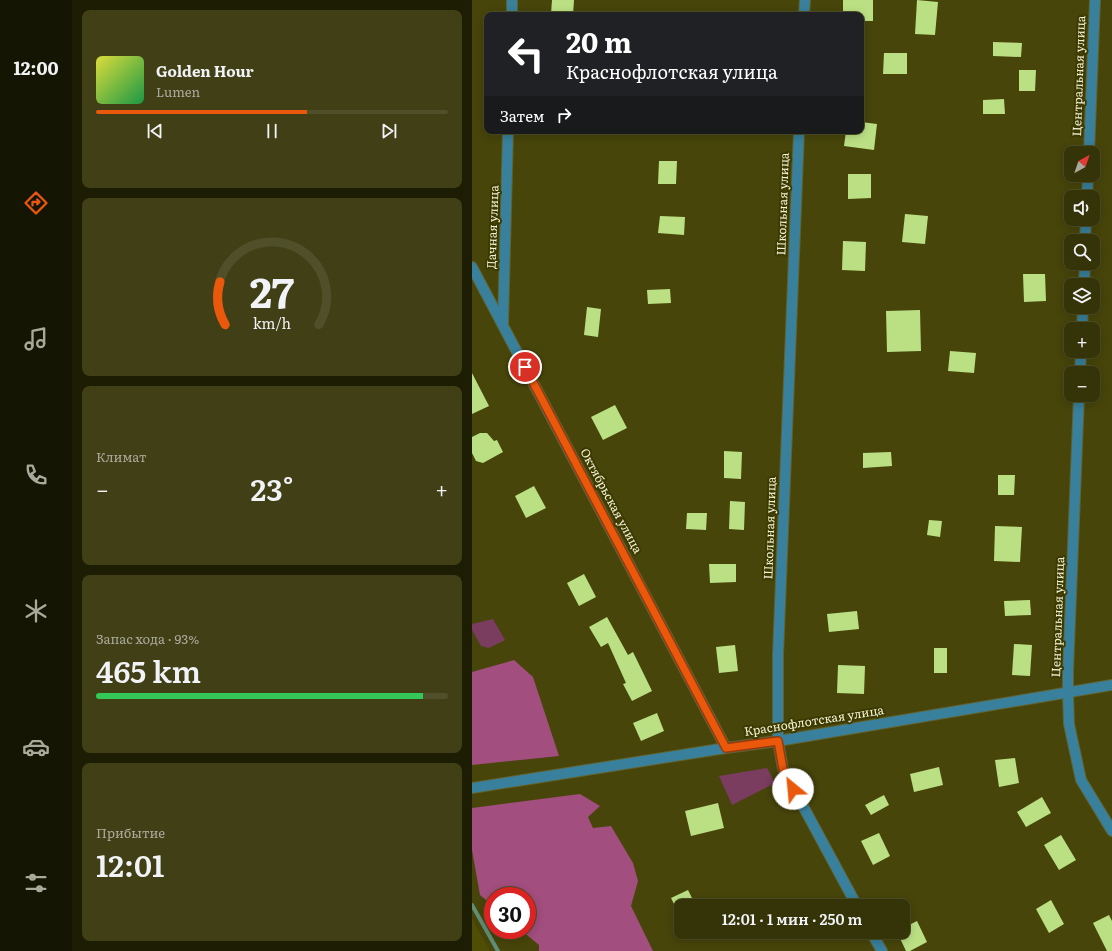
<!DOCTYPE html>
<html lang="ru">
<meta charset="utf-8">
<style>
body{margin:0;font-family:Literata,serif;background:#403f16;color:#f1f3f6;height:100vh;display:flex;flex-direction:column;font-size:15px;white-space:nowrap}
*{box-sizing:border-box;margin:0}
p{font-size:13px;color:#aaaa9c}
.icon{flex:none;width:22px;height:22px;fill:none;stroke:currentColor;stroke-width:2;stroke-linecap:round;stroke-linejoin:round}
.map{position:relative;flex:1;overflow:hidden}
.sheet{display:flex;flex-direction:column;gap:10px;padding:10px;background:#1d1d04;width:400px}
.sheet>*{flex:none}
.banner{position:absolute;left:12px;top:12px;width:380px;height:122px;border-radius:8px;box-shadow:0 2px 10px #0003,0 0 0 1px #4f4f29;background:#202124;color:#fff;overflow:hidden}
.needle{width:26px;rotate:40deg}
.controls{position:absolute;left:592px;top:146px;display:grid;gap:8px}
.controls a{display:grid;place-items:center;width:36px;height:36px;border-radius:8px;background:#353408;box-shadow:0 2px 10px #0003,0 0 0 1px #4f4f29;font-size:20px}
.speed{position:absolute;left:12px;top:887px;display:flex;gap:8px;font-size:20px;font-weight:700;text-align:center}
.speed>*{display:grid;place-content:center;width:52px;height:52px;border-radius:50%;background:#353408;box-shadow:0 2px 10px #0003,0 0 0 1px #4f4f29;line-height:1}
.speed .limit{border:6px solid #d22;background:#fff;color:#111}
.pin{position:absolute;display:grid;place-items:center;width:34px;height:34px;color:#fff;margin:-17px;border:2px solid #fff;border-radius:50%;box-shadow:0 1px 4px #0007}
.me{position:absolute;width:44px;margin:-22px;rotate:332deg;stroke-linejoin:round;filter:drop-shadow(0 0 3px #0008)}
.turn{display:flex;align-items:center;gap:14px;height:84px;padding:0 16px;font-size:18px}
.turn .icon{width:52px;height:52px;stroke-width:2.5}
.turn b{display:block;font-size:28px;line-height:34px}
.then{display:flex;align-items:center;height:38px;padding:0 16px;background:#0003;gap:8px;font-size:15px}
.big{font-size:30px;font-weight:600;line-height:1.1}
.sheet .widget{flex:1;display:flex;flex-direction:column;justify-content:center;gap:6px;min-width:0;padding:0 14px;border-radius:8px;background:#403f16}
.sheet .dial{align-items:center;gap:0}
.dial svg{height:104px;overflow:visible;fill:none;stroke:#4f4f29;stroke-width:7;stroke-linecap:round;text-anchor:middle}
.dial text{fill:#f1f3f6;stroke:none}
.song{display:flex;align-items:center;gap:12px}
.cover{width:48px;height:48px;border-radius:6px;background:linear-gradient(135deg,hsl(60 70% 55%),hsl(140 70% 35%))}
.played{height:4px;border-radius:2px;background:linear-gradient(90deg,#ea580c 60%,#4f4f29 60%)}
.keys{display:flex;justify-content:space-around;direction:ltr}
.heat{display:flex;justify-content:space-between;align-items:center;font-size:22px;direction:ltr}
.charge{height:6px;border-radius:3px;background:linear-gradient(90deg,#34c759 93%,#4f4f29 0)}
.trip{position:absolute;left:202px;top:899px;width:236px;height:40px;border-radius:8px;background:#353408;box-shadow:0 2px 10px #0003,0 0 0 1px #4f4f29;font-weight:600;line-height:40px;text-align:center}
main{display:flex;flex:1;min-height:0}
.tab-bar{display:flex;flex-direction:column;width:72px;justify-content:space-around;align-items:center;background:#151503;color:#aaaa9c}
.tab-bar .icon{width:28px;height:28px}
.tab-bar .active{color:#ea580c}
.tab-bar b{font-size:18px;color:#f1f3f6}
.map>svg:first-child{display:block}
.built{fill:#504d05}
.green{fill:#7a3c5f}
.forest{fill:#a24e7e}
.lines{fill:none;stroke-linecap:round;stroke-linejoin:round}
.stream{stroke:#618e76;stroke-width:4}
.building{fill:#bbe084}
.minor-casing{stroke:#63612b;stroke-width:12}
.minor{stroke:#38809c;stroke-width:10}
.route-casing{stroke:#983908;stroke-width:10}
.route{stroke:#ea580c;stroke-width:7}
.labels{text-anchor:middle;stroke-width:4;stroke-linejoin:round;paint-order:stroke}
.street-label{font-size:12px;fill:#f3f3d6;stroke:#3d3a00}
</style>
<main>
<nav class="tab-bar">
<b>12:00</b>
<svg class="icon active" aria-label="directions" viewBox="0 0 24 24"><path d="M12 3l9 9-9 9-9-9zM9 14v-3h6M13 9l2 2-2 2"/></svg>
<svg class="icon" aria-label="music" viewBox="0 0 24 24"><path d="M9 18V5l10-2v13"/><circle cx="6" cy="18" r="3"/><circle cx="16" cy="16" r="3"/></svg>
<svg class="icon" aria-label="phone" viewBox="0 0 24 24"><path d="M5 4h4l2 5-3 2q2 4 5 5l2-3 5 2v4C11 20 4 13 5 4z"/></svg>
<svg class="icon" aria-label="climate" viewBox="0 0 24 24"><path d="M12 3v18M4 7l16 10M4 17L20 7"/></svg>
<svg class="icon" aria-label="car" viewBox="0 0 24 24"><path d="M5 17H2v-5l4-1 3-4h7l3 4 3 1v5h-3M9 17h6M6 11h13"/><circle cx="7" cy="17" r="2"/><circle cx="17" cy="17" r="2"/></svg>
<svg class="icon" aria-label="filters" viewBox="0 0 24 24"><path d="M4 7h16M4 17h16"/><circle cx="9" cy="7" r="2"/><circle cx="15" cy="17" r="2"/></svg>
</nav>
<section class="sheet">
<div class="widget">
<div class="song"><i class="cover"></i><div><b>Golden Hour</b><p>Lumen</p></div></div>
<div class="played"></div>
<div class="keys"><svg class="icon" aria-label="previous" viewBox="0 0 24 24"><path d="M18 5L8 12l10 7zM5 5v14"/></svg><svg class="icon" aria-label="pause" viewBox="0 0 24 24"><path d="M8 5v14M16 5v14"/></svg><svg class="icon" aria-label="next" viewBox="0 0 24 24"><path d="M6 5l10 7-10 7zM19 5v14"/></svg></div>
</div>
<div class="widget dial"><svg viewBox="0 0 100 80">
<path d="M14 69A42 42 0 1 1 86 69"/>
<path d="M14 69A42 42 0 0 1 10 36" stroke="#ea580c"/>
<text x="50" y="56" font-size="32" font-weight="700">27</text>
<text x="50" y="72" font-size="11">km/h</text>
</svg></div>
<div class="widget"><p>Климат</p>
<div class="heat"><a>−</a><b class="big">23°</b><a>+</a></div>
</div>
<div class="widget"><p>Запас хода · 93%</p><b class="big">465 km</b><div class="charge"></div></div>
<div class="widget"><p>Прибытие</p><b class="big">12:01</b></div>
</section>
<div class="map">
<svg width="640" height="951" viewBox="0 0 640 951">
<rect width="100%" height="100%" fill="#47450a"/>
<!-- built -->
<polygon class="built" points="0,919 18,951 0,951"/>
<!-- green -->
<g class="green">
<polygon points="21,619 33,640 17,648 9,646 0,630 0,624"/>
<polygon points="295,768 303,783 260,805 247,776"/>
</g>
<!-- forest -->
<g class="forest">
<polygon points="42,660 61,677 87,756 0,765 0,672"/>
<polygon points="108,794 128,806 116,817 121,828 139,826 161,863 166,881 159,906 181,951 67,951 67,945 49,930 55,930 55,896 21,896 21,906 8,895 0,850 0,808"/>
</g>
<g class="lines">
<!-- stream -->
<polyline class="stream" points="0,905 26,951"/>
</g>
<!-- building -->
<g class="building">
<polygon points="80,0 102,0 101,15 79,14"/>
<polygon points="371,0 401,0 401,21 389,21 389,15 371,15"/>
<polygon points="445,0 466,2 463,35 443,34"/>
<polygon points="521,42 550,43 549,57 521,56"/>
<polygon points="412,53 435,53 435,74 411,74"/>
<polygon points="547,70 564,70 563,91 547,91"/>
<polygon points="532,99 533,114 511,114 511,100"/>
<polygon points="389,122 405,124 402,150 372,146 374,131 389,131"/>
<polygon points="187,161 205,161 204,184 186,184"/>
<polygon points="376,174 399,174 399,198 376,199"/>
<polygon points="433,214 456,216 453,244 430,242"/>
<polygon points="188,216 213,217 212,235 186,233"/>
<polygon points="371,241 394,242 393,271 370,270"/>
<polygon points="551,274 573,274 574,301 552,302"/>
<polygon points="198,289 199,303 176,304 175,290"/>
<polygon points="115,307 129,309 126,337 112,335"/>
<polygon points="448,310 449,351 415,352 414,311"/>
<polygon points="478,351 504,353 502,373 476,371"/>
<polygon points="0,373 17,406 0,414"/>
<polygon points="143,405 155,428 131,440 119,417"/>
<polygon points="8,433 15,433 22,441 25,440 31,452 11,463 4,461 0,453 0,437"/>
<polygon points="252,451 270,452 269,479 252,478"/>
<polygon points="419,452 420,466 391,468 391,453"/>
<polygon points="526,475 543,475 542,495 526,495"/>
<polygon points="62,486 74,508 54,518 43,496"/>
<polygon points="258,501 273,502 272,530 257,529"/>
<polygon points="215,513 235,513 234,530 214,529"/>
<polygon points="457,520 470,521 468,537 455,535"/>
<polygon points="523,526 550,527 548,562 522,561"/>
<polygon points="237,564 264,564 264,582 238,583"/>
<polygon points="112,574 124,597 107,606 95,583"/>
<polygon points="558,600 559,615 533,616 532,601"/>
<polygon points="385,611 387,629 357,632 355,614"/>
<polygon points="135,617 156,655 161,652 180,691 160,701 151,684 154,683 136,643 129,647 117,627"/>
<polygon points="542,644 560,645 558,676 540,675"/>
<polygon points="263,645 266,671 247,673 244,647"/>
<rect x="462" y="648" width="13" height="25"/>
<polygon points="366,665 393,666 392,694 365,693"/>
<polygon points="185,713 192,731 169,741 161,723"/>
<polygon points="543,758 547,783 527,787 523,760"/>
<polygon points="467,767 471,785 442,792 438,774"/>
<polygon points="412,795 417,805 399,815 393,805"/>
<polygon points="570,797 579,813 554,827 545,812"/>
<polygon points="246,803 252,828 219,836 213,811"/>
<polygon points="407,833 418,856 401,865 389,841"/>
<polygon points="589,835 604,860 587,870 572,845"/>
<polygon points="216,890 224,906 203,906 199,898"/>
<polygon points="579,900 592,924 577,933 564,909"/>
<polygon points="637,915 640,921 640,951 635,951 621,923"/>
<polygon points="445,921 455,942 438,951 434,951 425,932 431,932 431,928"/>
</g>
<g class="lines">
<defs>
<g id="minor">
<polyline points="40,15 40,0"/>
<polyline points="332,15 333,0"/>
<polyline points="327,131 306,655 306,741 311,769 385,906"/>
<polyline points="617,153 623,0"/>
<polyline points="615,197 616,175"/>
<polyline points="613,241 614,219"/>
<polyline points="0,267 254,748"/>
<polyline points="612,285 613,263"/>
<polyline points="31,324 36,131"/>
<polyline points="610,329 611,307"/>
<polyline points="608,373 609,351"/>
<polyline points="607,395 596,671 596,693 597,724 609,780 640,831"/>
<polyline points="0,788 254,748 306,741 640,685"/>
<polyline points="399,932 410,951"/>
</g>
</defs>
<!-- minor casing -->
<use href="#minor" class="minor-casing"/>
<!-- minor -->
<use href="#minor" class="minor"/>
</g>
<g class="lines">
<defs>
<polyline id="route" points="53,367 254,748 306,741 311,769 321,789"/>
</defs>
<!-- route casing -->
<use href="#route" class="route-casing"/>
<!-- route -->
<use href="#route" class="route"/>
</g>
<g class="labels">
<!-- street labels -->
<g class="street-label">
<text transform="translate(607 76) rotate(-88)" y="4">Центральная улица</text>
<text transform="translate(311 204) rotate(-88)" y="4">Школьная улица</text>
<text transform="translate(21 227) rotate(-88)" y="4">Дачная улица</text>
<text transform="translate(139 501) rotate(62)" y="4">Октябрьская улица</text>
<text transform="translate(298 528) rotate(-88)" y="4">Школьная улица</text>
<text transform="translate(586 617) rotate(-88)" y="4">Центральная улица</text>
<text transform="translate(342 721) rotate(-9)" y="4">Краснофлотская улица</text>
</g>
</g>
</svg>
<div class="controls">
<a><svg class="needle" viewBox="-14 -14 28 28"><path d="M0-13l5 13h-10z" fill="#e53935"/><path d="M0 13l5-13h-10z" fill="#aaaa9c"/></svg></a>
<a><svg class="icon" aria-label="sound" viewBox="0 0 24 24"><path d="M4 9h4l5-4v14l-5-4H4zM17 9q2 3 0 6"/></svg></a>
<a><svg class="icon" aria-label="search" viewBox="0 0 24 24"><circle cx="10" cy="10" r="6"/><path d="M15 15l6 6"/></svg></a>
<a><svg class="icon" aria-label="layers" viewBox="0 0 24 24"><path d="M12 4l9 5-9 5-9-5zM3 14l9 5 9-5"/></svg></a>
<a>+</a>
<a>−</a>
</div>
<div class="speed"><div class="limit">30</div></div>
<div class="pin" style="left:53px;top:367px;background:#d93025"><svg class="icon" aria-label="arrive" viewBox="0 0 24 24"><path d="M6 21V4h12l-3 4 3 4H6"/></svg></div>
<svg class="me" style="left:321px;top:789px" viewBox="-20 -20 40 40"><circle r="19" fill="#fff"/><path d="M0-13L10 11 0 6-10 11z" fill="#ea580c"/></svg>
<div class="trip">12:01 · 1 мин · 250 m</div>
<div class="banner">
<div class="turn"><svg class="icon" aria-label="left" viewBox="0 0 24 24"><path d="M17 20v-9H6M10 6l-5 5 5 5"/></svg><div><b>20 m</b>Краснофлотская улица</div></div>
<div class="then">Затем<svg class="icon" aria-label="right" viewBox="0 0 24 24"><path d="M7 20v-9h11M14 6l5 5-5 5"/></svg></div>
</div>
</div>
</main>
